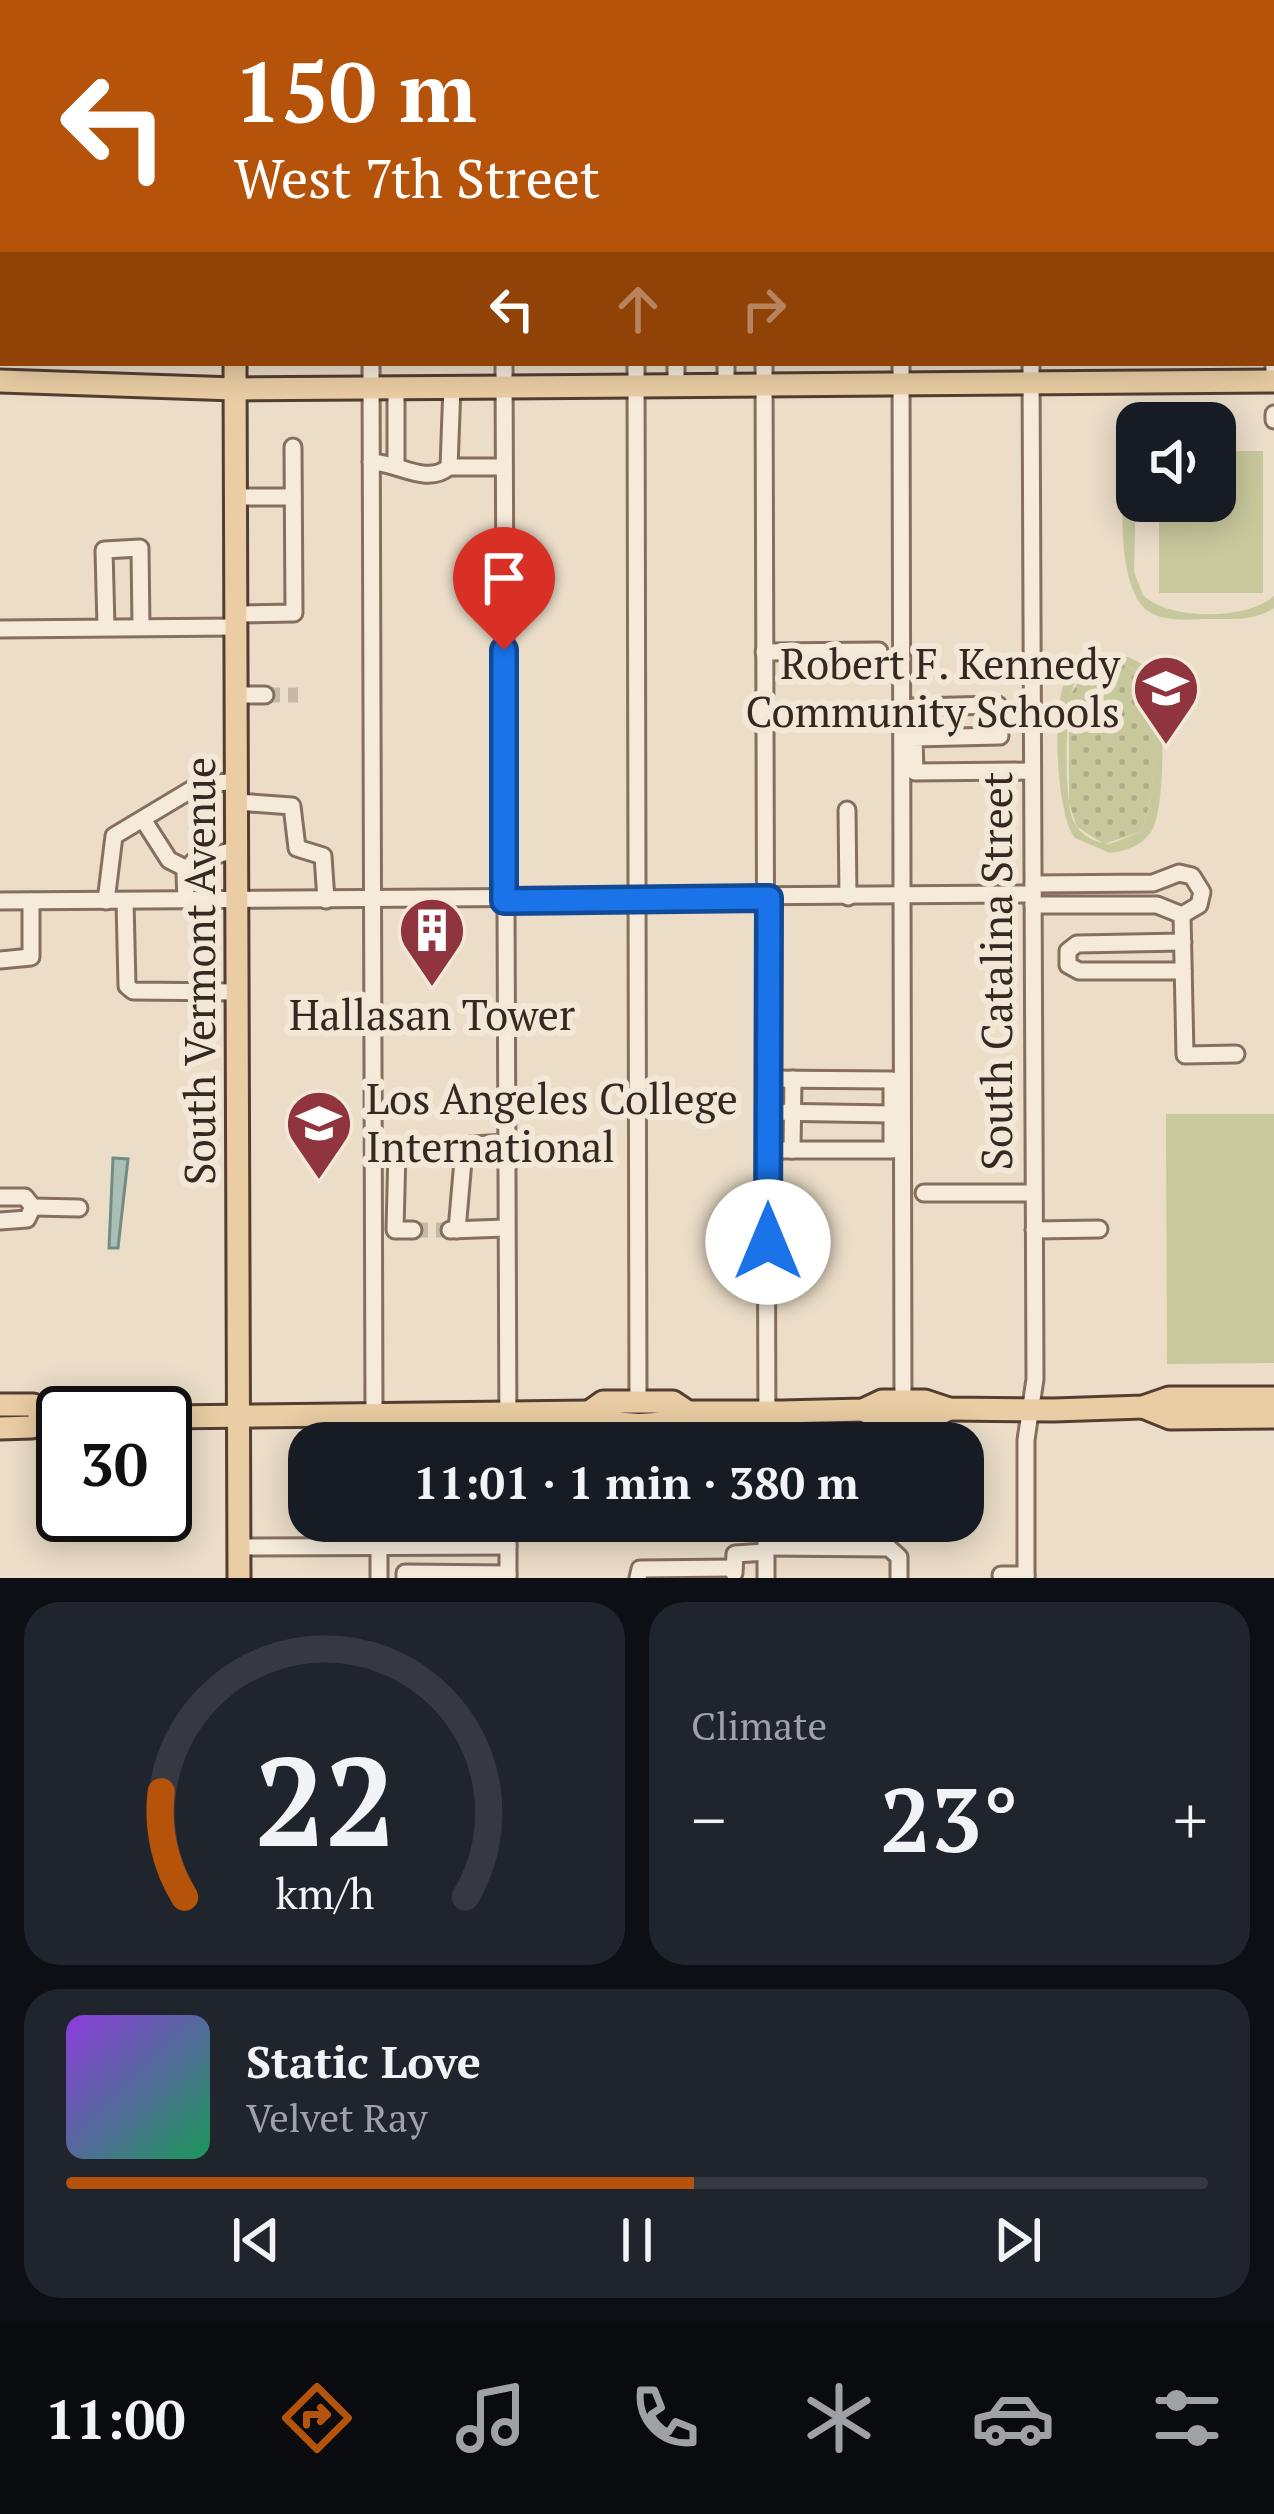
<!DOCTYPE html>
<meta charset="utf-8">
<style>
body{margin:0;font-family:"PT Serif",serif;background:#20242c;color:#f1f3f6;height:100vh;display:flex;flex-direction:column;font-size:45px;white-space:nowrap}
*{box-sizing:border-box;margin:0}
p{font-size:39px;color:#9ea1a6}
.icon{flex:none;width:66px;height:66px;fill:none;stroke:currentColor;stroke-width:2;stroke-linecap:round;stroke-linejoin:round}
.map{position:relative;height:1578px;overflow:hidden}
.sheet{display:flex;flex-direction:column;gap:24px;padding:24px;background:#0d0f14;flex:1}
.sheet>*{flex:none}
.guide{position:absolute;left:0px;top:0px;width:1275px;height:366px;box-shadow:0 6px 30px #0003;background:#b45309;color:#fff;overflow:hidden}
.tools{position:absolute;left:1116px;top:402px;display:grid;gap:24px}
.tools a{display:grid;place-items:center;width:120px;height:120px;border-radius:24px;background:#171b24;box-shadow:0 6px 30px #0003;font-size:60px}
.speed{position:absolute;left:36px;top:1386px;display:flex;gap:24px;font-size:60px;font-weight:700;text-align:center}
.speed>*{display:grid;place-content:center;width:156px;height:156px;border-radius:50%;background:#171b24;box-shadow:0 6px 30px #0003;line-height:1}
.speed .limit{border:6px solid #111;border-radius:18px;background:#fff;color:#111}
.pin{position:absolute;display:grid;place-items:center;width:102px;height:102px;color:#fff;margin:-123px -51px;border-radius:50% 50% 50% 0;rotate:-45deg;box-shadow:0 0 12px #0007}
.pin .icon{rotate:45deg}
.me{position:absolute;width:132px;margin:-66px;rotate:0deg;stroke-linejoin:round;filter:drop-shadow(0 0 9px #0008)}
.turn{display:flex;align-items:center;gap:42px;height:252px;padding:0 36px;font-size:54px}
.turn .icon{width:156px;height:156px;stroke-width:2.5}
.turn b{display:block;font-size:84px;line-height:102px}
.lanes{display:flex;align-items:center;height:114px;padding:0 36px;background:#0003;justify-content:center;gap:60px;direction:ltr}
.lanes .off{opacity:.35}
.big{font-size:90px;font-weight:700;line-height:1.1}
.sheet .widget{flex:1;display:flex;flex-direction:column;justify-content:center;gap:18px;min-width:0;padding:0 42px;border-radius:36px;background:#20242c}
.sheet .dial{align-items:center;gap:0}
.dial svg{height:312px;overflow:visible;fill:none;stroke:#363941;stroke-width:7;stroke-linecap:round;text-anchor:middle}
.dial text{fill:#f1f3f6;stroke:none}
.song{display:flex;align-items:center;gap:36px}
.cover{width:144px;height:144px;border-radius:18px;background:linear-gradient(135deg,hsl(270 70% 55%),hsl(150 70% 35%))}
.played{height:12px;border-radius:6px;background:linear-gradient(90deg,#b45309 55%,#363941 55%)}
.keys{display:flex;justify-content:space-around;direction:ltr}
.heat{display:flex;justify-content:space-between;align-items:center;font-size:66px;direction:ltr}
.sheet .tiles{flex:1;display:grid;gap:24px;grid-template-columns:1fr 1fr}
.widget:last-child{grid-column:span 2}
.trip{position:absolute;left:288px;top:1422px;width:696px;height:120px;border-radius:36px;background:#171b24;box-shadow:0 6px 30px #0003;font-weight:700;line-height:120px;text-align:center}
.menu{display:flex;height:192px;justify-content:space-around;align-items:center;background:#090b0e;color:#9ea1a6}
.menu .icon{width:84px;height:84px}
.menu .selected{color:#b45309}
.menu b{font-size:54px;color:#f1f3f6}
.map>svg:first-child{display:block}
.park{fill:url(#park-dots)}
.pitch{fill:#c8c89d;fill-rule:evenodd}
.water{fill:#a9bfb6;stroke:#708d83;stroke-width:3}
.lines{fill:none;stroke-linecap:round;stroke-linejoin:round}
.minor-tunnel{stroke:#c7b9a7;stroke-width:15;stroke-dasharray:15 8;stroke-linecap:butt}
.minor-casing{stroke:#866f5f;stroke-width:21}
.major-casing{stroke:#543e32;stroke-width:27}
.minor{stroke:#f6ebdb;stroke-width:15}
.major{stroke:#eacda4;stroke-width:21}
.route-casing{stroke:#114b97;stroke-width:30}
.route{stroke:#1a73e8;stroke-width:21}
.labels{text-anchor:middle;stroke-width:12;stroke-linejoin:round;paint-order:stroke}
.poi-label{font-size:42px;fill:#372921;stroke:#f3e8d7;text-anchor:end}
.street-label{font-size:42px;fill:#372921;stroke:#f3e8d7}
</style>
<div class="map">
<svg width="1274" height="1578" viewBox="0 0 1274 1578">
<defs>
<pattern id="park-dots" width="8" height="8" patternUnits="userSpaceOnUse" patternTransform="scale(3)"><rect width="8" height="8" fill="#c8c89d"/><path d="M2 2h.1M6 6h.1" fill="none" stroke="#acac87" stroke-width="1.8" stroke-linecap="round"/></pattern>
</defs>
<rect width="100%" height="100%" fill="#ebddc8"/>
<!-- park -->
<path class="park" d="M1116 662C1129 666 1140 671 1147 684 1160 707 1155 811 1140 832L1104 844 1077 827 1069 803V697L1086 670Z"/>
<!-- pitch -->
<g class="pitch">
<path d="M1137 444 1134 572 1143 595C1169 621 1247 620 1274 596V608C1254 621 1234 619 1211 619 1190 619 1166 623 1148 611 1115 589 1117 473 1137 444Z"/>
<polygon points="1215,451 1263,451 1263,593 1159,593 1159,501 1215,501"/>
<path d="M1102 654C1122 653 1140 658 1152 675 1166 697 1166 811 1151 832 1141 846 1126 851 1110 853L1075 838C1056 815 1052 709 1065 681 1073 666 1086 658 1102 654ZM1116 662C1129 666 1140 671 1147 683 1159 707 1155 812 1140 832L1110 844C1094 842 1080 836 1073 820 1064 801 1064 698 1076 680 1085 666 1100 662 1116 662Z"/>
<polygon points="1166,1114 1274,1114 1274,1363 1167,1364"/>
</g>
<!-- water -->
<polygon class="water" points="113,1158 128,1159 118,1248 109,1248"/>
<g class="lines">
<!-- minor-tunnel -->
<g class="minor-tunnel">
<polyline points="265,695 298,695"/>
<polyline points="413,1230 447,1230"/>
</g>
<defs>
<g id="minor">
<polyline points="370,0 370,3"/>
<polyline points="499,0 499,3"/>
<polyline points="635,0 635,3"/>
<polyline points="899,0 899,3"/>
<polyline points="1273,0 1274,381"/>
<polyline points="765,3 765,0"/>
<polyline points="1032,3 1032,0"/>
<polyline points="0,6 2,0"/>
<polyline points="0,146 3,146"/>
<polyline points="0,253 3,253"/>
<polyline points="371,363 374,1414"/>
<polyline points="504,363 508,1443"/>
<polyline points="636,363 638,1402"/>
<polyline points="726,363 726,383"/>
<polyline points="764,363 767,1443"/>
<polyline points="901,363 903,1401"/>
<polyline points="676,383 676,363"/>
<polyline points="396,388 396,462"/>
<polyline points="1274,420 1274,414"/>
<path d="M371 462C397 462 426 486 449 467H504"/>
<polyline points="449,467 452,386"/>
<polyline points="235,497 293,497"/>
<polyline points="236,614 294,613 293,447"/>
<polyline points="106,627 104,550 140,548 141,627"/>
<polyline points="0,629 236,627"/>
<polyline points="764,652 879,651"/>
<polyline points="236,695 265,695"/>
<polyline points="914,738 913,707 998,705 1000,736 914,738 915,772 1032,771"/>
<polyline points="237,802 292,806 297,848 323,856 326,900"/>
<polyline points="847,810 848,897"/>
<polyline points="144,821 169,860 187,869"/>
<polyline points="1033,884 1153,883 1179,873 1192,876 1202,892 1199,905 1182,915 1157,905 1033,905"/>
<polyline points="186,900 185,874 193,862 237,849"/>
<polyline points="0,901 1033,894"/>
<polyline points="106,901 114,836 199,785 237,781"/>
<polyline points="125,901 127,986 133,991 238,992"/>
<polyline points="1182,915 1185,1055 1236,1054"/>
<polyline points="1183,942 1077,944 1068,951 1068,965 1079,971 1183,971"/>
<polyline points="0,960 31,957 31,901"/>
<polyline points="768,1079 892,1080 892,1150 768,1150"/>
<polyline points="768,1112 892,1114"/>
<polyline points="792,1150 793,1079"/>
<polyline points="924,1193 1033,1193"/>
<polyline points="0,1197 25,1197 33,1207 27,1219 0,1221"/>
<polyline points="33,1207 79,1208"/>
<polyline points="413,1230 395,1230 397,1150 505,1143"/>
<polyline points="450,1230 505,1228"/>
<polyline points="457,1230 464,1149"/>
<polyline points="1034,1230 1099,1229"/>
<polyline points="508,1521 508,1578"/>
<polyline points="239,1547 508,1546"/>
<polyline points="379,1547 379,1578"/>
<polyline points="766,1547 889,1548 899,1557 899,1578"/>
<polyline points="734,1573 735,1554 766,1552"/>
<polyline points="1001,1575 1026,1575"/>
<polyline points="405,1578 405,1573 508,1574"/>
<polyline points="638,1578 640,1569 734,1568"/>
<polyline points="766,1578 766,1521"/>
<polyline points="1026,1578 1026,1440 1035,1379 1031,363"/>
</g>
<g id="major">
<polyline points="235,0 235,3"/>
<polyline points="235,363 239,1578"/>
<polyline points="0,381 235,389 1274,381"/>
<polyline points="0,1405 33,1405 44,1417"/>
<polyline points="1143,1407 1170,1418 1274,1417"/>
<path d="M863 1410C892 1426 920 1425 949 1409"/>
<polyline points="589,1412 603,1402 673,1402 688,1412 782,1412 863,1410 882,1401 925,1401 949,1409 1054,1410 1143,1407 1169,1398 1274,1398"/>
<path d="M165 1417 589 1412C615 1428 662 1429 688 1412"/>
<polyline points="0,1428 32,1427 44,1417 63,1417"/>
</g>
</defs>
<!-- minor casing -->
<use href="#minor" class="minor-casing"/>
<!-- major casing -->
<use href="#major" class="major-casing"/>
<!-- minor -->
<use href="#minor" class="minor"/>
<!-- major -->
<use href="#major" class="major"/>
</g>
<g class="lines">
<defs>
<polyline id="route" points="504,650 504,901 769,898 768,1242"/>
</defs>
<!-- route casing -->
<use href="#route" class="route-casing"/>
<!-- route -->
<use href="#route" class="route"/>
</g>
<!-- icons -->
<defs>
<symbol id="school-pin" viewBox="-11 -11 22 30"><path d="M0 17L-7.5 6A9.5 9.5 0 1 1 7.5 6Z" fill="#90343e" stroke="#f3e8d7"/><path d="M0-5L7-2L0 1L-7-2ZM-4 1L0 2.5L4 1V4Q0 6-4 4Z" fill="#fff"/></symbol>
<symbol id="building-pin" viewBox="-11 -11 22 30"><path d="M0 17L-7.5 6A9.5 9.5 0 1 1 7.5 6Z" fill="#90343e" stroke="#f3e8d7"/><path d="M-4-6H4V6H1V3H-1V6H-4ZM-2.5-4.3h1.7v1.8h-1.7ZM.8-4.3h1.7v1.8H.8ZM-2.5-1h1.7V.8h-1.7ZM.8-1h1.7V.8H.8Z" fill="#fff"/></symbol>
</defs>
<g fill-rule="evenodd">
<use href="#school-pin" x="1128" y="650" width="76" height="104"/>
<use href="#building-pin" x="394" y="892" width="76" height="104"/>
<use href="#school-pin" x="281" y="1085" width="76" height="104"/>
</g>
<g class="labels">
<!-- poi labels -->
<g class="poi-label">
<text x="1120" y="679">Robert F. Kennedy<tspan x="1120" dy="48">Community Schools</tspan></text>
<text x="432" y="1030" text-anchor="middle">Hallasan Tower</text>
<text x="366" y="1114" text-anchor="start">Los Angeles College<tspan x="366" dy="48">International</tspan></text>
</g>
<!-- street labels -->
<g class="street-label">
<text transform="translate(200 971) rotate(-90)" y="15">South Vermont Avenue</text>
<text transform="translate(997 971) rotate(-90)" y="15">South Catalina Street</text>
</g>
</g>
</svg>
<div class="tools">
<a><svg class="icon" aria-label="sound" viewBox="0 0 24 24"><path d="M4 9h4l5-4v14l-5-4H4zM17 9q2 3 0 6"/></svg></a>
</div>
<div class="speed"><div class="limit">30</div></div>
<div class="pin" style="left:504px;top:650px;background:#d93025"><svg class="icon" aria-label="arrive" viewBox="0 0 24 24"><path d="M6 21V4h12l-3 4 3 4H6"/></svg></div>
<svg class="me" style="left:768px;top:1242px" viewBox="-20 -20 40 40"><circle r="19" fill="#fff"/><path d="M0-13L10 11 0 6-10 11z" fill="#1a73e8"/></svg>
<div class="trip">11:01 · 1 min · 380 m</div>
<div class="guide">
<div class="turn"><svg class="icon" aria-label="left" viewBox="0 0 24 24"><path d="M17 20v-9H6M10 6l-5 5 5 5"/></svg><div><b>150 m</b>West 7th Street</div></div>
<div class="lanes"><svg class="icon" aria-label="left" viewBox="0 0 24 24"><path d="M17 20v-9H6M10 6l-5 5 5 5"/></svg><svg class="icon off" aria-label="ahead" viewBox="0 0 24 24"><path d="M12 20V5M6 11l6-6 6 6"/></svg><svg class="icon off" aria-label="right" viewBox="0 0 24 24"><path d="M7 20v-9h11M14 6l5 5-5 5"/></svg></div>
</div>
</div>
<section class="sheet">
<div class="tiles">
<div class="widget dial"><svg viewBox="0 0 100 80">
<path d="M14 69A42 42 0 1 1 86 69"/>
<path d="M14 69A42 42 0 0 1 8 42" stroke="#b45309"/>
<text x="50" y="56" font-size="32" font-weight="700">22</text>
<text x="50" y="72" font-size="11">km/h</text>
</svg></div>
<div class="widget"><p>Climate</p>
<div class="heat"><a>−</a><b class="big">23°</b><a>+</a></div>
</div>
<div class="widget">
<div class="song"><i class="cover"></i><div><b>Static Love</b><p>Velvet Ray</p></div></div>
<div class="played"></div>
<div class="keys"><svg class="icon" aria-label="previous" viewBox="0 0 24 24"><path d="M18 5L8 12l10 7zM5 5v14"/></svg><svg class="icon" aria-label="pause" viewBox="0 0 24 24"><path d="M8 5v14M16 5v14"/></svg><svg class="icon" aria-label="next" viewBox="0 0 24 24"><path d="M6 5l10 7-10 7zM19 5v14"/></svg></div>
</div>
</div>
</section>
<nav class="menu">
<b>11:00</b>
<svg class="icon selected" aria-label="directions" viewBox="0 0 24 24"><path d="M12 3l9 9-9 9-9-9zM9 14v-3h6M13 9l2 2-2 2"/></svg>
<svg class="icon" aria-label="music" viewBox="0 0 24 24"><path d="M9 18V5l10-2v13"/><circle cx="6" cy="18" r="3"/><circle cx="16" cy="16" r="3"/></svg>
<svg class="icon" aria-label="phone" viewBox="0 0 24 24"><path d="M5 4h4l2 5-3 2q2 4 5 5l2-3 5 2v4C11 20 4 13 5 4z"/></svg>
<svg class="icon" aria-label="climate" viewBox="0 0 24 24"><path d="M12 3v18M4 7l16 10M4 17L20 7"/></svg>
<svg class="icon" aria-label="car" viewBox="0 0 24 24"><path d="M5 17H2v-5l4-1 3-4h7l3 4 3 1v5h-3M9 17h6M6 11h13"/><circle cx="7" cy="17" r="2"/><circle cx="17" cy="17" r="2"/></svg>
<svg class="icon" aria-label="filters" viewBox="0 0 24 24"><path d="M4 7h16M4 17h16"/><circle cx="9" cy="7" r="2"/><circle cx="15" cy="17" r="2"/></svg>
</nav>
